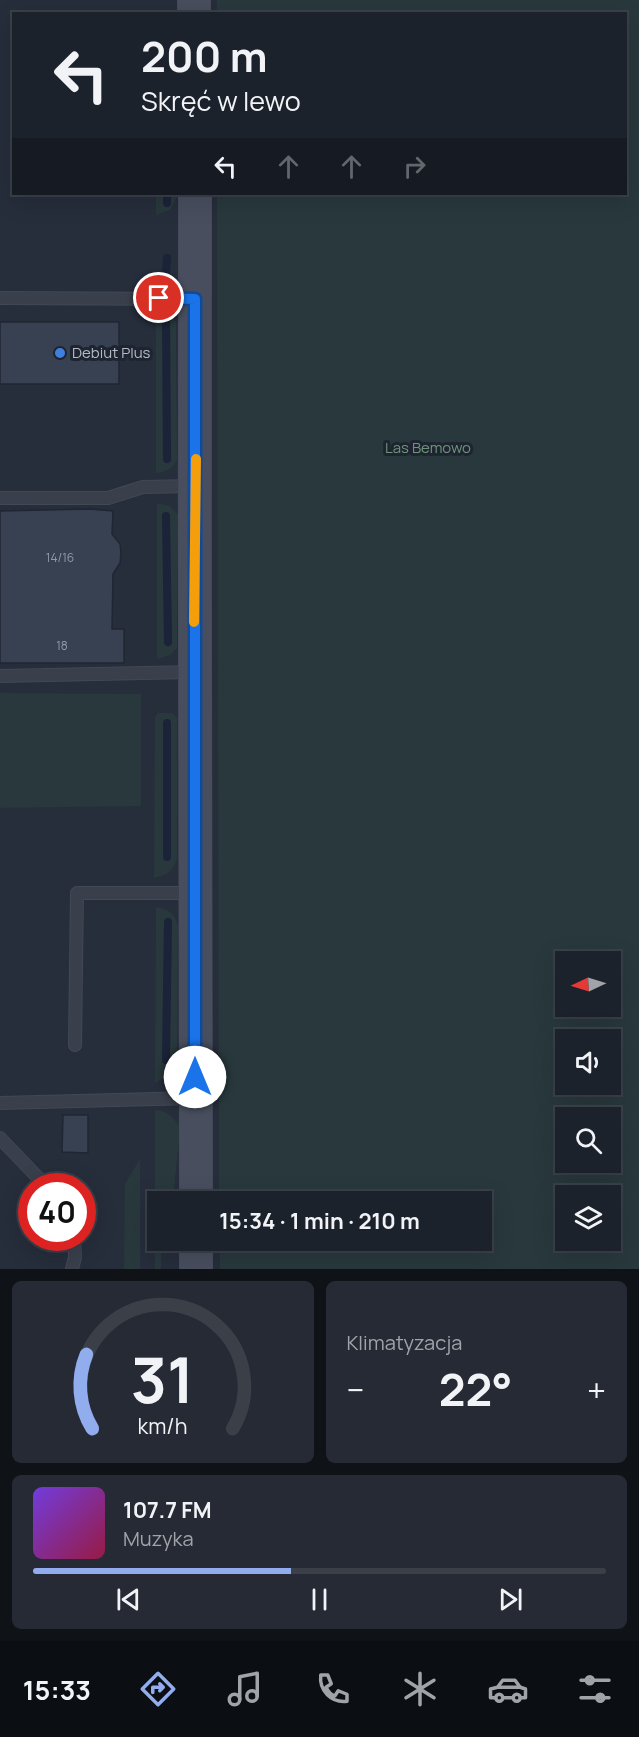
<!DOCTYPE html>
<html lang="pl">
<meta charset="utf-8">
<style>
body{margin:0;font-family:Manrope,sans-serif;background:#252a34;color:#f1f3f6;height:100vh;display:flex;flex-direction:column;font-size:22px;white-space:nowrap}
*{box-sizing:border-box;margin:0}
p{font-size:20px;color:#a0a4a9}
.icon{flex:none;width:33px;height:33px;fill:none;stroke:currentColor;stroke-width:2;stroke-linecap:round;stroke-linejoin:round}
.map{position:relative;height:1269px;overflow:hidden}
.panel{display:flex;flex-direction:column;gap:12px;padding:12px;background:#0f1318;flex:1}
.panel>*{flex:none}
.top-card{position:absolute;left:12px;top:12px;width:615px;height:183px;border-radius:0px;box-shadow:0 6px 24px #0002,0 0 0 2px #3a3f48;background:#1c222c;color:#f1f3f6;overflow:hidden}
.needle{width:39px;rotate:266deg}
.tools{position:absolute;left:555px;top:951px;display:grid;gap:12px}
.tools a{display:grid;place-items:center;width:66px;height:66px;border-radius:0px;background:#1c222c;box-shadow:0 6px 24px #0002,0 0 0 2px #3a3f48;font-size:30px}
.speed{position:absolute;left:18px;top:1173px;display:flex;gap:12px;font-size:30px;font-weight:700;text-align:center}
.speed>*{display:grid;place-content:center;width:78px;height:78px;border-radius:50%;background:#1c222c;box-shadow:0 6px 24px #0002,0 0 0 2px #3a3f48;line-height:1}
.speed .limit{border:9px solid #d22;background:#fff;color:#111}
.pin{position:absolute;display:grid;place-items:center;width:51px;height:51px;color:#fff;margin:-26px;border:3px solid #fff;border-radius:50%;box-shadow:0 2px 6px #0007}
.me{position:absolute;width:66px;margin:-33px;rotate:0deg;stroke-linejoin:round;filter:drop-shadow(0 0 4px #0008)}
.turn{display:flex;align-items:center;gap:21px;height:126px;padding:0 30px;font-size:27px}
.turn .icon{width:78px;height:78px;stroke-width:2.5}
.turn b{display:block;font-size:42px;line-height:51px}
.lanes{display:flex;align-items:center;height:57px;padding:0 30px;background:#0003;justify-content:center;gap:30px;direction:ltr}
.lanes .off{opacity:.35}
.big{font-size:45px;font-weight:700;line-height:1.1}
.panel .widget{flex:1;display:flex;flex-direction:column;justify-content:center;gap:9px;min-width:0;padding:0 21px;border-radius:9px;background:#252a34}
.panel .dial{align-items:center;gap:0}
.dial svg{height:156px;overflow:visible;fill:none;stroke:#3a3f48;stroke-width:7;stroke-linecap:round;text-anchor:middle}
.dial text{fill:#f1f3f6;stroke:none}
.song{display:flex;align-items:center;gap:18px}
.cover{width:72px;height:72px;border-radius:9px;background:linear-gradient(135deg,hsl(260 70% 55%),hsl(340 70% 35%))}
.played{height:6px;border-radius:3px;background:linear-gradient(90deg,#92adee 45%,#3a3f48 45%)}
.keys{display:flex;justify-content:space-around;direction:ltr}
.heat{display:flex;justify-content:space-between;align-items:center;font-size:33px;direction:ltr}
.panel .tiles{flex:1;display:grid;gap:12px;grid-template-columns:1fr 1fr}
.widget:last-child{grid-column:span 2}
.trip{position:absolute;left:147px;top:1191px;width:345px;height:60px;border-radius:0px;background:#1c222c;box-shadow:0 6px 24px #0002,0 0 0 2px #3a3f48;font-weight:700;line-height:60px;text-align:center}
.tab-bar{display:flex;height:96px;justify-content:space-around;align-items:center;background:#0b0e12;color:#a0a4a9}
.tab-bar .icon{width:42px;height:42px}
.tab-bar .selected{color:#92adee}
.tab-bar b{font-size:27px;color:#f1f3f6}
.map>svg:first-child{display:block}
.green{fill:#28383c;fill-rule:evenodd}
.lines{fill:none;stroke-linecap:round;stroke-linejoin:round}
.stream{stroke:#1a2338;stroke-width:8}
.building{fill:#384151;stroke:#202632;stroke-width:1.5}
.lane-casing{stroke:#424854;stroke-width:14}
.secondary-casing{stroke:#424854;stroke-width:34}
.lane{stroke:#393f4b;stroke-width:12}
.secondary{stroke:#484e5e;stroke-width:33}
.route-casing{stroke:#114b97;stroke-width:15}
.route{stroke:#1a73e8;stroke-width:10}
.slow{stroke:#f59e0b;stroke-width:10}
.shop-dot{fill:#3f7fe0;stroke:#1e2430;stroke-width:2}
.labels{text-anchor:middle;stroke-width:6;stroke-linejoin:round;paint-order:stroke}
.number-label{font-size:12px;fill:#949aa8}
.poi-label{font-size:15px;fill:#b5bac7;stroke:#1e2430;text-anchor:start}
.park-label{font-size:15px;fill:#6e957b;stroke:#1e2430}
</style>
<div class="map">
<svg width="639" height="1269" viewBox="0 0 639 1269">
<rect width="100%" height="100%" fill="#262d3b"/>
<!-- green -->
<g class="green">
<path d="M217 0H639V1269H220V1241L482 1240V1202L219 1201 217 194H626V14H217ZM566 962H610V1006H566ZM566 1040H610V1084H566ZM566 1118H610V1162H566ZM566 1196H610V1240H566Z"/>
<polygon points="156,194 178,194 178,195 170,210 156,215"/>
<path d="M156 306C168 308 173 312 176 323L177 460C173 469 166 472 156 473Z"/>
<polygon points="157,503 170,506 178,515 177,648 170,655 157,659"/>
<polygon points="0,693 141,694 141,806 0,808"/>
<path d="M158 713H173L177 718V858C174 871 167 875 154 878L155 717Z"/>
<path d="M156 907C168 909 175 913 178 926L177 1061 174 1072 155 1083Z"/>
<path d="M155 1110C166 1110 175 1118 180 1128L173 1201 158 1202V1240L161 1241V1269H155Z"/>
<polygon points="140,1159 140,1269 124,1269 125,1184"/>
</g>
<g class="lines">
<!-- stream -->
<g class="stream">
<polyline points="167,194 167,203"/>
<polyline points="166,272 167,258"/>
<polyline points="166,314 167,459"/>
<polyline points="166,516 168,642"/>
<polyline points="167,723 167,857"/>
<polyline points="166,1060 168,922"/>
</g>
</g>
<!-- building -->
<g class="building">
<rect x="0" y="322" width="119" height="62"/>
<polygon points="90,509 113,511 112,534 120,544 121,553 120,563 113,574 112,629 124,629 124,663 0,663 0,511"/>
<polygon points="63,1115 88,1115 88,1153 62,1152"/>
</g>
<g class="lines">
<defs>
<g id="lane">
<polyline points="0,298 193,299"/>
<polyline points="0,498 108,498 143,487 195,486"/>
<polyline points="0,676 192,672"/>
<polyline points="75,1045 77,893 193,893"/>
<polyline points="0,1103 194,1098"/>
<polyline points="0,1138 46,1186"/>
<polyline points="72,1269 75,1257 74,1238"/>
</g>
<g id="secondary">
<polyline points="194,0 194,14"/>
<path d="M195 194C195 530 194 865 196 1202"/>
<polyline points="196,1240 196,1269"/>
</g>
</defs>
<!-- lane casing -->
<use href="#lane" class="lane-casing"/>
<!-- secondary casing -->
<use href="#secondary" class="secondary-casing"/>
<!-- lane -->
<use href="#lane" class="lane"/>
<!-- secondary -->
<use href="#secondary" class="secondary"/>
</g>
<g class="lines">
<defs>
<polyline id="route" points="159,298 195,299 195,1077"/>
</defs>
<!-- route casing -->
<use href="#route" class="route-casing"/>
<!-- route -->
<use href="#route" class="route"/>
<!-- slow -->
<polyline class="slow" points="194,622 196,459"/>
</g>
<!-- markers -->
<circle class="shop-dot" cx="60" cy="353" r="6"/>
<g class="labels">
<!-- number labels -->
<g class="number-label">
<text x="60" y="562">14/16</text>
<text x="62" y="650">18</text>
</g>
<!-- poi labels -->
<g class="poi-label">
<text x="72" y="358">Debiut Plus</text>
</g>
<!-- park labels -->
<g class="park-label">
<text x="428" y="453">Las Bemowo</text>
</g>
</g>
</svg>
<div class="tools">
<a><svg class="needle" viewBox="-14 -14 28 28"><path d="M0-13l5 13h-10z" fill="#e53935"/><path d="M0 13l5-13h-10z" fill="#a0a4a9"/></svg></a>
<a><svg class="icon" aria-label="sound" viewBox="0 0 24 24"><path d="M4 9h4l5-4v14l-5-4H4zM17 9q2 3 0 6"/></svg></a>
<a><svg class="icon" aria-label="search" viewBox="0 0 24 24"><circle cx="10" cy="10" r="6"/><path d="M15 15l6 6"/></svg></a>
<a><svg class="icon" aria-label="layers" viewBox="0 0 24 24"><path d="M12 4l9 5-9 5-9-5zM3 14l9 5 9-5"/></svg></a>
</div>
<div class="speed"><div class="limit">40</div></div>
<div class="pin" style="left:159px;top:298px;background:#d93025"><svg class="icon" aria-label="arrive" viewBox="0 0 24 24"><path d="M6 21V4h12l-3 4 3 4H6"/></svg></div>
<svg class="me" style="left:195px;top:1077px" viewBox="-20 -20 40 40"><circle r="19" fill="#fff"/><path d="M0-13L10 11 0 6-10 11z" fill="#1a73e8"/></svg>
<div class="trip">15:34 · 1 min · 210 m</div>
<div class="top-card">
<div class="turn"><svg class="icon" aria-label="left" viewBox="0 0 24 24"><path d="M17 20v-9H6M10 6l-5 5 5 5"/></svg><div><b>200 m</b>Skręć w lewo</div></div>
<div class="lanes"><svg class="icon" aria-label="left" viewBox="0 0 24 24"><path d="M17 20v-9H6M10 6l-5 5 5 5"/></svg><svg class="icon off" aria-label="ahead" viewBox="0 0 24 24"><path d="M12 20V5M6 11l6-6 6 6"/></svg><svg class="icon off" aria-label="ahead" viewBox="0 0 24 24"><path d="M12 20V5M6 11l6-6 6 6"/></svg><svg class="icon off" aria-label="right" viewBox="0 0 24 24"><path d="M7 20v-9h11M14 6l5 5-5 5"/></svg></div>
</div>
</div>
<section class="panel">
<div class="tiles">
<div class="widget dial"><svg viewBox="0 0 100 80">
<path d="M14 69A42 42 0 1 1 86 69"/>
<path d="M14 69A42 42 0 0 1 11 31" stroke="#92adee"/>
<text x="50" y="56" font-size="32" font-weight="700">31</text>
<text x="50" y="72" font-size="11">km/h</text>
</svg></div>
<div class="widget"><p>Klimatyzacja</p>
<div class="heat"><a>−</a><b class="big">22°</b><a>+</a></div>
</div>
<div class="widget">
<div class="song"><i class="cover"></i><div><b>107.7 FM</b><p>Muzyka</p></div></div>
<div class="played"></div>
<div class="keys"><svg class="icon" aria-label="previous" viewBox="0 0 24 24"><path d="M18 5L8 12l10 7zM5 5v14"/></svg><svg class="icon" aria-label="pause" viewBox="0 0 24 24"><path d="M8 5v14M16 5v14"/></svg><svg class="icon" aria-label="next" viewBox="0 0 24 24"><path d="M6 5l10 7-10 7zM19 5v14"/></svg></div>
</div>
</div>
</section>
<nav class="tab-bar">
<b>15:33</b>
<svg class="icon selected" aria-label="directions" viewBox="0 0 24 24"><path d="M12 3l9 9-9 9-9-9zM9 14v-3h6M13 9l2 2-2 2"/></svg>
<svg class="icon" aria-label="music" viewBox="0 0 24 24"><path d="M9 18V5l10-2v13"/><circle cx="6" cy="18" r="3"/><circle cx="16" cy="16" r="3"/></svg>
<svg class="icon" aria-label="phone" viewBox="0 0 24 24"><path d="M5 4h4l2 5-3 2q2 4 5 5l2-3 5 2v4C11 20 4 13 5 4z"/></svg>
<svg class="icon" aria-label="climate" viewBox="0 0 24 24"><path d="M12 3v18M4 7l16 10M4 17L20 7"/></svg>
<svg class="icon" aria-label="car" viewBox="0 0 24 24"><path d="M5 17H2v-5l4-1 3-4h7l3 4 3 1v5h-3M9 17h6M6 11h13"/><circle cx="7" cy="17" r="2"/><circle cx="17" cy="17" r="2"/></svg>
<svg class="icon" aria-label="filters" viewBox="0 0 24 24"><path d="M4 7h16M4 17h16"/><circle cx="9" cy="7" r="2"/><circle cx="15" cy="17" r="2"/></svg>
</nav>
